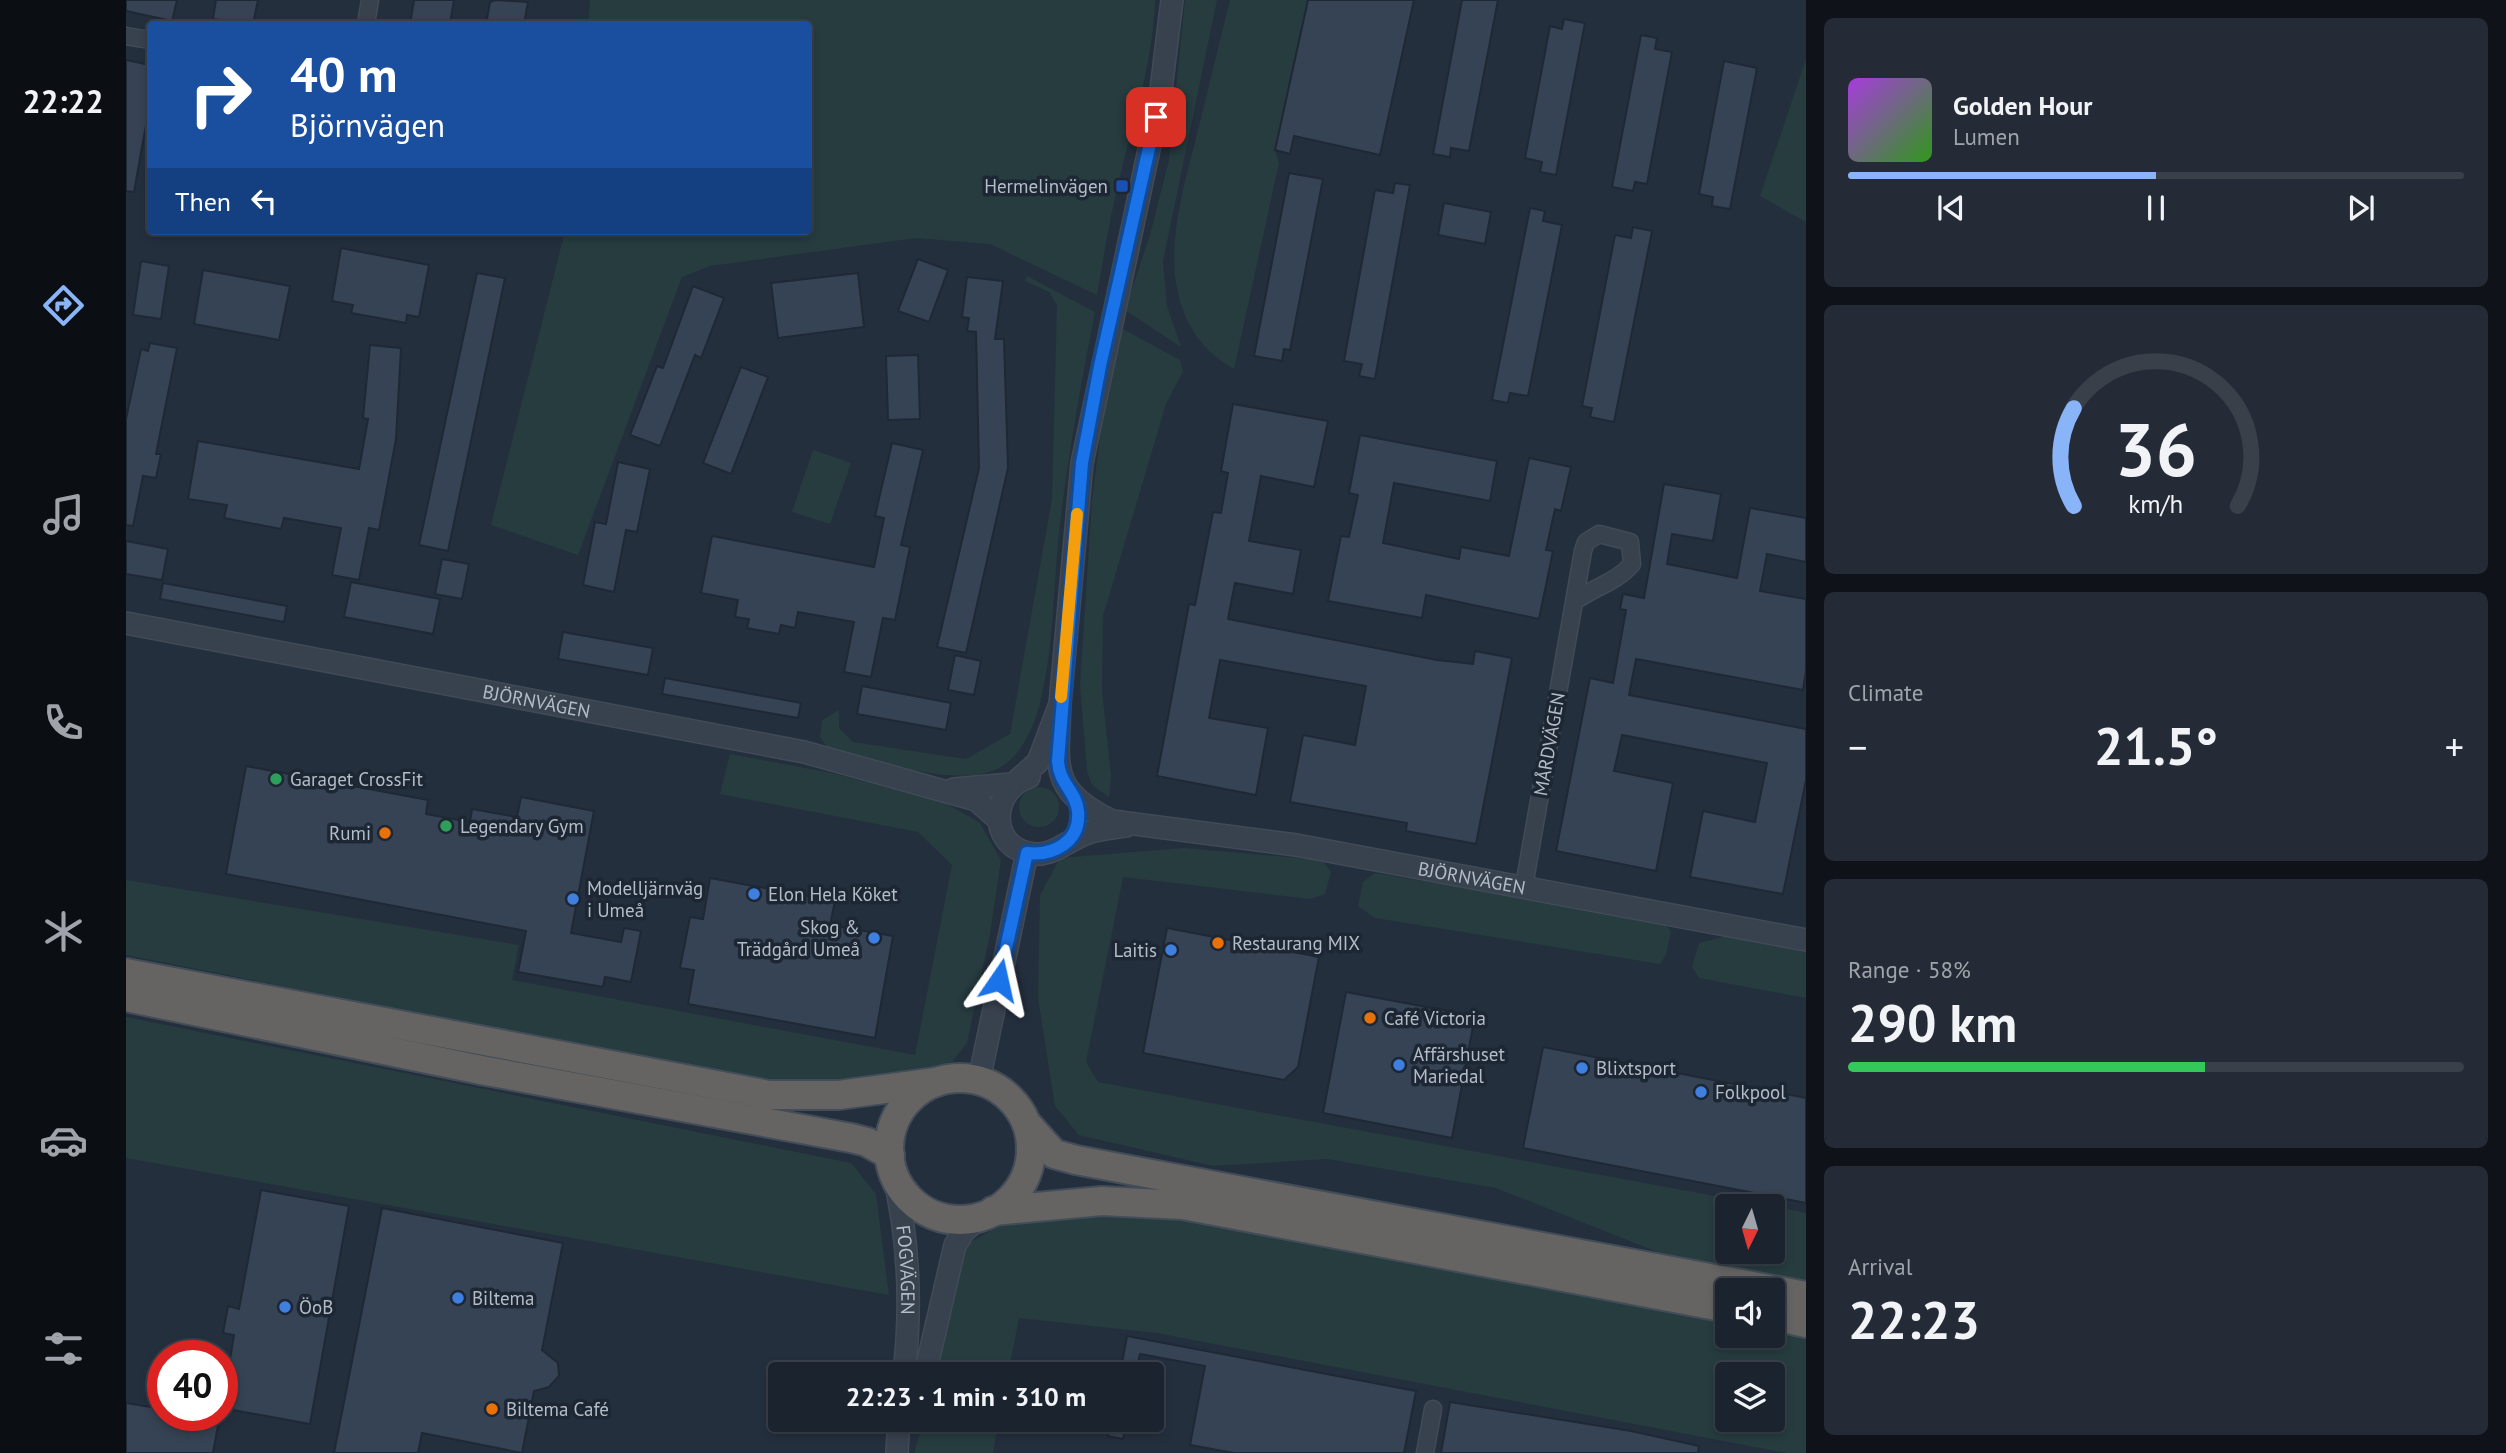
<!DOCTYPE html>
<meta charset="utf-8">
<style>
body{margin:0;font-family:"PT Sans",sans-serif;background:#242b36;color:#f1f3f6;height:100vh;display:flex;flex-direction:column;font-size:26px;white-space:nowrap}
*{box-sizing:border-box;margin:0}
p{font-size:23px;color:#a0a4aa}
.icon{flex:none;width:38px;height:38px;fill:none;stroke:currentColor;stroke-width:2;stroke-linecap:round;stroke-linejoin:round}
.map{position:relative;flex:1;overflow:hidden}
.details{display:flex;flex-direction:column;gap:18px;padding:18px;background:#0f1319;width:700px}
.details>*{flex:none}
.banner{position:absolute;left:21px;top:21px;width:665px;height:214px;border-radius:7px;box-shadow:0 4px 10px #0003,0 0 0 2px #39404a;background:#1a4fa0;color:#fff;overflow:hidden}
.needle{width:46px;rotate:185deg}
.buttons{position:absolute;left:1589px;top:1194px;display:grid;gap:14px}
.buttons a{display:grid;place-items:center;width:70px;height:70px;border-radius:7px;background:#1b232e;box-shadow:0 4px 10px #0003,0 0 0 2px #39404a;font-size:35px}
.speed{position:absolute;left:21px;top:1340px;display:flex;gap:14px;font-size:35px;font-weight:700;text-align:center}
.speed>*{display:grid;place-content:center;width:91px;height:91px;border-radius:50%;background:#1b232e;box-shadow:0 4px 10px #0003,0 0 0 2px #39404a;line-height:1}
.speed .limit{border:10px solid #d22;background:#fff;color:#111}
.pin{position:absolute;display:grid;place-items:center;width:60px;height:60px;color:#fff;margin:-30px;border-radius:14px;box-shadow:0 4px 10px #0006}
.me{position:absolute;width:77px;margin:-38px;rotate:11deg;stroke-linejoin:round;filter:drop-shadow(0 0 5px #0008)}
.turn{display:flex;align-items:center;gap:24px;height:147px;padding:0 28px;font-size:32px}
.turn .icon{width:91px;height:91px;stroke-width:2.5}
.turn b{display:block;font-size:49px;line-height:60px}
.then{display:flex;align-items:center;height:66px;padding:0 28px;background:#0003;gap:14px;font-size:26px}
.big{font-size:52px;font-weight:700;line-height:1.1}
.details .card{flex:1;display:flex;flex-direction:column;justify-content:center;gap:10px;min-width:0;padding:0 24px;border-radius:10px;background:#242b36}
.details .dial{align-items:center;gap:0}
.dial svg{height:182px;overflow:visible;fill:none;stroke:#39404a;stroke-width:7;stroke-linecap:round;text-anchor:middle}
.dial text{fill:#f1f3f6;stroke:none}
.song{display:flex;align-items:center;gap:21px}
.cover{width:84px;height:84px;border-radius:10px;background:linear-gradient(135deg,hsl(280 70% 55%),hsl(110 70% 35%))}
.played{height:7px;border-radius:4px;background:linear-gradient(90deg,#8ab4f8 50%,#39404a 50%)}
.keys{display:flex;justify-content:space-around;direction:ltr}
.heat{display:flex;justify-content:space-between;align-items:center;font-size:38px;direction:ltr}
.charge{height:10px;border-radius:5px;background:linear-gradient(90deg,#34c759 58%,#39404a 0)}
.trip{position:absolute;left:642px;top:1362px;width:396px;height:70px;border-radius:7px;background:#1b232e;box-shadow:0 4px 10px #0003,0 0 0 2px #39404a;font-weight:700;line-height:70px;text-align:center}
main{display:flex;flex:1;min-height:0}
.tabs{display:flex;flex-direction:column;width:126px;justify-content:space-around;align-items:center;background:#0b0e12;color:#a0a4aa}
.tabs .icon{width:49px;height:49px}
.tabs .on{color:#8ab4f8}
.tabs b{font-size:32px;color:#f1f3f6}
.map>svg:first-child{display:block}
.green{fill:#263c3f;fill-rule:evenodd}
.building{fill:#364354;stroke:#1f2835;stroke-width:2}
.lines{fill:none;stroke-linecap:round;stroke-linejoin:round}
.minor-casing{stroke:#414a57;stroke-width:19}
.tertiary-casing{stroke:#414a57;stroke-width:24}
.trunk-casing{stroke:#434c59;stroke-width:32}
.minor{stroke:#38414e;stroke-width:16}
.tertiary{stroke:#38414e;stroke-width:21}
.trunk{stroke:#656462;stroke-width:28}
.route-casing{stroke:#114b97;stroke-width:18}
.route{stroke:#1a73e8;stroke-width:12}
.slow{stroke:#f59e0b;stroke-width:12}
.transit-dot{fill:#1a4fb4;stroke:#1d2633;stroke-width:2.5}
.leisure-dot{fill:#2e9e5b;stroke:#1d2633;stroke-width:2.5}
.food-dot{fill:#e8710a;stroke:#1d2633;stroke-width:2.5}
.shop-dot{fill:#3f7fe0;stroke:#1d2633;stroke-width:2.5}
.labels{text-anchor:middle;stroke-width:7;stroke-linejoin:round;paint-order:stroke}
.poi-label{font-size:19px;fill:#b4bcc9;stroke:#1d2633;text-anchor:start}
.street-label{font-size:19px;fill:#b4bcc9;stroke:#1d2633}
</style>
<main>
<nav class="tabs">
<b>22:22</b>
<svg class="icon on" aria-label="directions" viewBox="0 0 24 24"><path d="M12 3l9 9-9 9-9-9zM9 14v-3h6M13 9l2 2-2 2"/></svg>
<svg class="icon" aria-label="music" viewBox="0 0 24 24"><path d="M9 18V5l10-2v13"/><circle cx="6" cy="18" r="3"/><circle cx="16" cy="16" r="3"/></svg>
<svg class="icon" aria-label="phone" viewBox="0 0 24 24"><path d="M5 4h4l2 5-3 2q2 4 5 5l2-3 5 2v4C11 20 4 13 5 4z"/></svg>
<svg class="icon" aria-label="climate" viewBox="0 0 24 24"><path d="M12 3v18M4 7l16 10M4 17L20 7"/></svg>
<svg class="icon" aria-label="car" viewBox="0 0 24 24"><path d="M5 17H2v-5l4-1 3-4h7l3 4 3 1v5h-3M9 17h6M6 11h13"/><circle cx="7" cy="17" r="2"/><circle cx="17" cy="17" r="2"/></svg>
<svg class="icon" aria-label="filters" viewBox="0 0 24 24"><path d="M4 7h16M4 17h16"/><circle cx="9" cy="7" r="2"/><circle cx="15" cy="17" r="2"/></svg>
</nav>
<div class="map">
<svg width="1680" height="1453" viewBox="0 0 1680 1453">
<rect width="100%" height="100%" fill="#242f3e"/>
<!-- green -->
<g class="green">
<path d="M464 0H1029C1027 67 1004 130 990 194 982 228 977 261 971 295L864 244 790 238 584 266 556 277 452 555 365 525 439 231H682V24H462Z"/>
<polygon points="1059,0 1091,0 1037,261 1041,306 1055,347 999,310 1024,235 1043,160"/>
<path d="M1104 0H1182L1149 150 1153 163 1108 369C1076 351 1059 326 1051 289 1041 238 1060 180 1072 130 1083 87 1093 43 1104 0Z"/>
<polygon points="1680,59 1680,222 1634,196"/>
<path d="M901 276 969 312C954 389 940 466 932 543 927 599 927 653 913 707 907 729 894 757 873 768 835 789 752 761 711 753L701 747 694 737 696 720 713 710V728L727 742 840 759 884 734 926 499 931 305 923 292 899 281Z"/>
<polygon points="993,327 1054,360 1057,371 1040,404 977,616 976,690 985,776 983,797 966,785 961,771 954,685 966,500 974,437"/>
<polygon points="687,450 725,463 704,524 666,512"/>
<polygon points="604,754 706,773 819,803 853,822 875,860 864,934 841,1043 826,1062 761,1079 688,1084 595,1073 0,955 0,880 393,945 386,980 789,1055 826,865 792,832 594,794"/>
<circle cx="913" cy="807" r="20"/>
<polygon points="1058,848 1196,860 1205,872 1199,894 1184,899 997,877 960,1062 972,1082 1643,1206 1601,1206 1601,1251 1647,1251 1647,1206 1680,1213 1680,1281 1539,1255 1370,1188 1201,1159 1087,1166 953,1135 929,1106 912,998 914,895 934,858"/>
<polygon points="1249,873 1536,921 1545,931 1540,955 1534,964 1249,918 1232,906 1237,882"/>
<polygon points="1601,936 1680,952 1680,998 1573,978 1566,967 1573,943"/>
<polygon points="0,1017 725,1163 750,1194 763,1295 0,1158"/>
<path d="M969 1213 1063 1217 1601 1320V1335H1647V1329L1680 1335V1453H1661L1031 1333 893 1318 882 1374H809L839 1245 872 1227ZM1601 1374H1647V1419H1601Z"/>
<polygon points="798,1419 873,1419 867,1453 788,1453"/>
</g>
<!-- building -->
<g class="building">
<polygon points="0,0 51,0 46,21 0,11"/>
<polygon points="90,0 132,0 127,24 87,19"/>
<polygon points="288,0 328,0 324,24 284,24"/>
<polygon points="369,0 402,2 398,24 360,24 364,2"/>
<polygon points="1182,0 1288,0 1254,155 1168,136 1164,154 1149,150"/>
<polygon points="1336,0 1372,0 1343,151 1325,148 1324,157 1307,154"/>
<polygon points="1438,19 1459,23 1430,175 1414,172 1416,162 1399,158 1424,26 1436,29"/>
<polygon points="1515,35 1531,38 1529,49 1546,52 1521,184 1509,182 1507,191 1486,187"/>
<polygon points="0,60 24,65 24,103 8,192 0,191"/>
<polygon points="1598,61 1631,68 1604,209 1586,206 1587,197 1573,194"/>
<polygon points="1163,173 1197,179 1164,350 1158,349 1156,361 1128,356"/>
<polygon points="1269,183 1284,185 1249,379 1233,376 1236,364 1218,361 1249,190 1267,193"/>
<polygon points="1318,203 1365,212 1359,244 1312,235"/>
<polygon points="1404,208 1419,211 1417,221 1436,225 1402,396 1384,393 1382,403 1366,400"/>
<polygon points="1507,227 1526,231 1488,422 1464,417 1466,408 1456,406 1489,235 1505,238"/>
<polygon points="215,248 303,265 293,317 281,315 280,323 225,313 227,305 206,301"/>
<polygon points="792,259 822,270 803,322 772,311"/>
<polygon points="15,261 43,266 35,319 7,315"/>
<polygon points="77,270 164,286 153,340 68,324"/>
<polygon points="351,273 379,278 322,551 293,545"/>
<polygon points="732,273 738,327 652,338 645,283"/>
<polygon points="841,277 877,281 869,339 878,339 882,468 840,653 811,647 853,468 850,332 841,331 843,318 836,317"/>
<polygon points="567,286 598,298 575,358 569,355 534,446 504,435 531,366 537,368"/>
<polygon points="24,343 51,348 30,454 35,454 30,478 17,476 7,526 0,525 0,419 15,349 22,351"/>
<polygon points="244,345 275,348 270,439 253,530 243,528 233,580 206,575 215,528 158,518 155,529 98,518 101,505 62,499 72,441 233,469 242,419 237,418"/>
<polygon points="792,355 794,419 762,420 760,356"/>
<polygon points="615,367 642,377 605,474 577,463"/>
<polygon points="1107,404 1202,421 1188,487 1135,476 1123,541 1175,550 1167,594 1109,583 1102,619 1311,660 1347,664 1349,651 1386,658 1350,844 1280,831 1281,823 1164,802 1177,735 1229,745 1240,686 1094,660 1083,718 1142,728 1130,795 1031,776 1063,604 1069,605 1087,512 1095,513 1102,473 1095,471"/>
<polygon points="1234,435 1371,461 1364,501 1268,483 1257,543 1333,559 1335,547 1383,556 1403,458 1445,467 1435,511 1429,509 1420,550 1427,551 1413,619 1300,595 1296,618 1202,601 1215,536 1223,537 1232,495 1223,493"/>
<polygon points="766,443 797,450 775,545 784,547 769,620 757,618 745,677 718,672 728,622 672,612 669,628 655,625 653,634 621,628 623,619 609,617 612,600 575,593 586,536 748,567 758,518 749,516"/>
<polygon points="492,462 524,469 511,532 500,530 488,592 457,585 469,522 480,524"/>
<polygon points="1538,484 1595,494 1587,541 1546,534 1541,564 1611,578 1624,508 1680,518 1680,562 1641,554 1634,591 1680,599 1680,671 1677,690 1510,659 1503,695 1680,729 1680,780 1657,894 1564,877 1577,811 1629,822 1641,763 1496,735 1488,771 1547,783 1530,871 1430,851 1464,678 1487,683 1500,610 1494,609 1497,594 1518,598"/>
<polygon points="0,541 42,549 36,580 0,574"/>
<polygon points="316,559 343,564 336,599 309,594"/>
<polygon points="225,582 314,599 307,634 218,617"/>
<polygon points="37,583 161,606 158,622 34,599"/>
<polygon points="437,632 527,648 522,675 432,659"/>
<polygon points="829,655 855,661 848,695 822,690"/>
<polygon points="539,678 675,703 672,718 536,694"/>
<polygon points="736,686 825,703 820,730 731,714"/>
<polygon points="120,766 302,800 300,814 344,822 346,809 391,817 395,797 468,811 445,933 495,942 498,928 515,931 505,982 479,977 477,987 392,972 400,931 100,874"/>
<polygon points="584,878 709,901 704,925 767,936 749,1038 562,1004 568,970 554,968 564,917 577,919"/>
<polygon points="1041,928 1193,957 1172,1067 1158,1080 1017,1053"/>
<polygon points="1220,992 1349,1016 1326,1138 1197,1113"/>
<polygon points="1417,1047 1680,1098 1680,1203 1397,1148"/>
<polygon points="135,1190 223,1206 184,1424 96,1408 108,1335 97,1333 102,1306 113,1309"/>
<polygon points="256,1208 437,1243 416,1350 432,1363 433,1376 423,1387 408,1391 396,1453 296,1433 292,1453 208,1453"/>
<polygon points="1001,1336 1290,1391 1278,1453 1108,1453 1064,1445 1079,1366 1014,1354 1010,1374 994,1374"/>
<polygon points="1324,1402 1505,1431 1573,1446 1572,1453 1315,1453"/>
<polygon points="0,1403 37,1409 37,1416 68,1416 93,1420 87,1453 0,1453"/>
<polygon points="985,1419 1001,1419 997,1439 982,1436"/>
</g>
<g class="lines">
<defs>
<g id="minor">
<polyline points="240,24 244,0"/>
<polyline points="0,36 24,40"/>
<path d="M1398 886 1457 551 1460 542 1473 534 1504 542 1506 564C1490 583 1467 587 1448 602"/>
<polyline points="1299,1453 1307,1409"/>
</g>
<g id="tertiary">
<path id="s1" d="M0 623 678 752 850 800 873 820"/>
<path id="s2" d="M934 704C932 767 922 790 986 821L1170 845 1680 940"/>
<path d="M903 777C866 789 861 843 902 853 925 859 941 840 962 833 974 829 987 828 1000 826"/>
<polyline points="892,780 912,762 934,704 956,463 1034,98 1046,0"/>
<polyline points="828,789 885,784"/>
<polyline points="853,1080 901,853"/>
<path id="s3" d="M766 1168C783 1236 786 1304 778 1374"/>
<polyline points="799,1374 829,1245 838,1231 857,1215"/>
<polyline points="771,1453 773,1419"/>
</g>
<g id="trunk">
<polyline points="0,973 643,1095 713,1095 810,1082"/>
<polyline points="0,997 355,1070 725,1138 741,1142 764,1155"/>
<circle cx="834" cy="1149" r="71"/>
<polyline points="901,1124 928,1154 950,1160 1680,1296"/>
<polyline points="867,1211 976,1201 1057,1205 1601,1308"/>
<polyline points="1647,1316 1680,1323"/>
</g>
</defs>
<!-- minor casing -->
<use href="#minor" class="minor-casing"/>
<!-- tertiary casing -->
<use href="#tertiary" class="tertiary-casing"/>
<!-- trunk casing -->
<use href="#trunk" class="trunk-casing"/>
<!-- minor -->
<use href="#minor" class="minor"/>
<!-- tertiary -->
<use href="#tertiary" class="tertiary"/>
<!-- trunk -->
<use href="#trunk" class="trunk"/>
</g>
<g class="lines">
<defs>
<path id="route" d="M873 980 901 853C927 856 955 842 952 811 950 791 933 784 932 761L956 463 974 366 1030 117"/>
</defs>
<!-- route casing -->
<use href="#route" class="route-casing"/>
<!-- route -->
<use href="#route" class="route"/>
<!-- slow -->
<polyline class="slow" points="935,697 951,514"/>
</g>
<!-- markers -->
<rect class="transit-dot" x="989" y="179" width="14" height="14" rx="3.5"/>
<g class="leisure-dot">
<circle cx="150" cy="779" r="7"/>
<circle cx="320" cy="826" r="7"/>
</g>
<g class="food-dot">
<circle cx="259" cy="833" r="7"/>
<circle cx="1092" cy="943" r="7"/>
<circle cx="1244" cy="1018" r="7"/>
<circle cx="366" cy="1409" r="7"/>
</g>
<g class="shop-dot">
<circle cx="628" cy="894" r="7"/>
<circle cx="447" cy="899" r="7"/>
<circle cx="748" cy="938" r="7"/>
<circle cx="1045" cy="950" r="7"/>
<circle cx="1273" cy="1065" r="7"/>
<circle cx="1456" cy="1068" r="7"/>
<circle cx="1575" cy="1092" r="7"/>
<circle cx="332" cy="1298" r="7"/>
<circle cx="159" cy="1307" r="7"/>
</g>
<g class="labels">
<!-- poi labels -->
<g class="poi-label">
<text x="982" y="193" text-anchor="end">Hermelinvägen</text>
<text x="164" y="786">Garaget CrossFit</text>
<text x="334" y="833">Legendary Gym</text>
<text x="245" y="840" text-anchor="end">Rumi</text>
<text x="461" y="895">Modelljärnväg<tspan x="461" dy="22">i Umeå</tspan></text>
<text x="642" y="901">Elon Hela Köket</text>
<text x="734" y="934" text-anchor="end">Skog &amp;<tspan x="734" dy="22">Trädgård Umeå</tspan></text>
<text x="1106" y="950">Restaurang MIX</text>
<text x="1031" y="957" text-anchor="end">Laitis</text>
<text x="1258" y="1025">Café Victoria</text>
<text x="1287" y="1061">Affärshuset<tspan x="1287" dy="22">Mariedal</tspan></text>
<text x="1470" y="1075">Blixtsport</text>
<text x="1589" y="1099">Folkpool</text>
<text x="346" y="1305">Biltema</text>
<text x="173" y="1314">ÖoB</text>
<text x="380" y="1416">Biltema Café</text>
</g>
<!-- street labels -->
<g class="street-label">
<text dy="7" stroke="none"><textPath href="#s1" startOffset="418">BJÖRNVÄGEN</textPath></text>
<text transform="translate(1423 744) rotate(-80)" y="7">MÅRDVÄGEN</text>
<text dy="7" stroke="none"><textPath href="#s2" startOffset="506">BJÖRNVÄGEN</textPath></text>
<text dy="7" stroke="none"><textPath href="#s3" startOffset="103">FOGVÄGEN</textPath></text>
</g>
</g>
</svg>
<div class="buttons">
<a><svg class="needle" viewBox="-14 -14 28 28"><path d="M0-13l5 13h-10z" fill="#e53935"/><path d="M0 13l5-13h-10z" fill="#a0a4aa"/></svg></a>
<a><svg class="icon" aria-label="sound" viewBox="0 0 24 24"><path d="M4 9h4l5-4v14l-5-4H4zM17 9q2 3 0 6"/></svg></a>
<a><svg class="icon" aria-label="layers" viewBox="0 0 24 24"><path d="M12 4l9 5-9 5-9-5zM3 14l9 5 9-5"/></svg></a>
</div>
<div class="speed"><div class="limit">40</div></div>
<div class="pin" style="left:1030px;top:117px;background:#d93025"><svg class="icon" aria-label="arrive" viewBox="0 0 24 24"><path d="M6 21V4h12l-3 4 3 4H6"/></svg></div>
<svg class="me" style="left:873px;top:980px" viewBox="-20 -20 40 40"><path d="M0-17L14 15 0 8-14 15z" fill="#1a73e8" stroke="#fff" stroke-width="4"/></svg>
<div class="trip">22:23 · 1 min · 310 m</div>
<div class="banner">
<div class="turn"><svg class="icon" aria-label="right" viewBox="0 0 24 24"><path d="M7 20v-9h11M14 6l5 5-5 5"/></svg><div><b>40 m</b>Björnvägen</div></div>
<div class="then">Then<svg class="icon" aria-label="left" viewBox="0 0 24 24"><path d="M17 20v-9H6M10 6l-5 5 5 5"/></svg></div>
</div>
</div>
<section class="details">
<div class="card">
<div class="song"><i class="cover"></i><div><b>Golden Hour</b><p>Lumen</p></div></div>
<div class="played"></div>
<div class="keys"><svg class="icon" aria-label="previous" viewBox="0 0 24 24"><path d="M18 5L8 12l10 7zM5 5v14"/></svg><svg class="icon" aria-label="pause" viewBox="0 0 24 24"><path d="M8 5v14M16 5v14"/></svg><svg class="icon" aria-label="next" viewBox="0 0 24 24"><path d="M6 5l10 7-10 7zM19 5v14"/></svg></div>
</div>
<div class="card dial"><svg viewBox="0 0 100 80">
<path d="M14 69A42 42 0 1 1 86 69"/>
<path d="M14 69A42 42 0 0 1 14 26" stroke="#8ab4f8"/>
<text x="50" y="56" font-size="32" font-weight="700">36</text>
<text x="50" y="72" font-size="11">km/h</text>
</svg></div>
<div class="card"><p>Climate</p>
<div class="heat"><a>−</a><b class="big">21.5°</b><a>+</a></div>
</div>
<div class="card"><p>Range · 58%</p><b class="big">290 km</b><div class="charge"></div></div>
<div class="card"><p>Arrival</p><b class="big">22:23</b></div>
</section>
</main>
